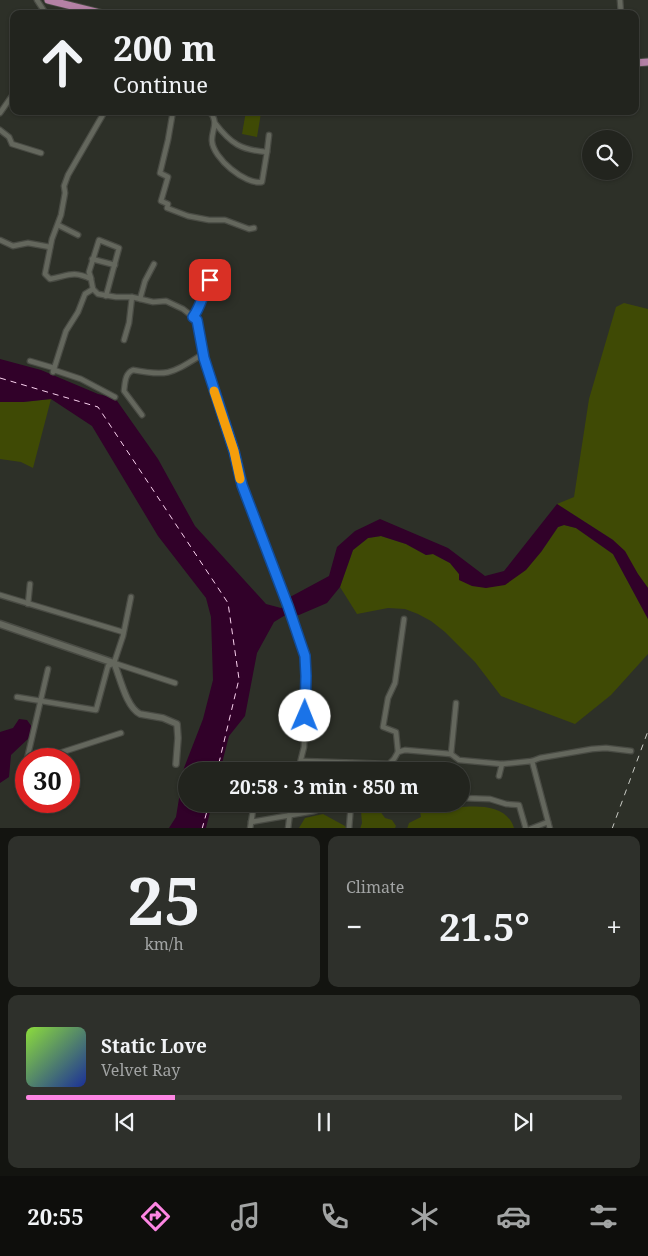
<!DOCTYPE html>
<meta charset="utf-8">
<style>
body{margin:0;font-family:"Noto Serif",serif;background:#2e302b;color:#f1f3f6;height:100vh;display:flex;flex-direction:column;font-size:19px;white-space:nowrap}
*{box-sizing:border-box;margin:0}
p{font-size:16px;color:#a2a4a4}
.icon{flex:none;width:28px;height:28px;fill:none;stroke:currentColor;stroke-width:2;stroke-linecap:round;stroke-linejoin:round}
.map{position:relative;height:828px;overflow:hidden}
.sheet{display:flex;flex-direction:column;gap:8px;padding:8px;background:#131410;flex:1}
.sheet>*{flex:none}
.guide{position:absolute;left:10px;top:10px;width:629px;height:105px;border-radius:10px;box-shadow:0 1px 4px #0004,0 0 0 1px #3f413c;background:#22241e;color:#f1f3f6;overflow:hidden}
.controls{position:absolute;left:582px;top:130px;display:grid;gap:10px}
.controls a{display:grid;place-items:center;width:50px;height:50px;border-radius:50%;background:#22241e;box-shadow:0 1px 4px #0004,0 0 0 1px #3f413c;font-size:25px}
.speed{position:absolute;left:15px;top:748px;display:flex;gap:10px;font-size:25px;font-weight:700;text-align:center}
.speed>*{display:grid;place-content:center;width:65px;height:65px;border-radius:50%;background:#22241e;box-shadow:0 1px 4px #0004,0 0 0 1px #3f413c;line-height:1}
.speed .limit{border:8px solid #d22;background:#fff;color:#111}
.pin{position:absolute;display:grid;place-items:center;width:42px;height:42px;color:#fff;margin:-21px;border-radius:10px;box-shadow:0 2px 8px #0006}
.me{position:absolute;width:55px;margin:-28px;rotate:1deg;stroke-linejoin:round;filter:drop-shadow(0 0 4px #0008)}
.turn{display:flex;align-items:center;gap:18px;height:105px;padding:0 20px;font-size:22px}
.turn .icon{width:65px;height:65px;stroke-width:2.5}
.turn b{display:block;font-size:35px;line-height:42px}
.big{font-size:38px;font-weight:700;line-height:1.1}
.sheet .widget{flex:1;display:flex;flex-direction:column;justify-content:center;gap:8px;min-width:0;padding:0 18px;border-radius:10px;background:#2e302b}
.sheet .dial{align-items:center;gap:0}
.dial b{font-size:65px;line-height:1}
.song{display:flex;align-items:center;gap:15px}
.cover{width:60px;height:60px;border-radius:8px;background:linear-gradient(135deg,hsl(90 70% 55%),hsl(230 70% 35%))}
.played{height:5px;border-radius:2px;background:linear-gradient(90deg,#fd86e3 25%,#3f413c 25%)}
.keys{display:flex;justify-content:space-around;direction:ltr}
.heat{display:flex;justify-content:space-between;align-items:center;font-size:28px;direction:ltr}
.sheet .tiles{flex:1;display:grid;gap:8px;grid-template-columns:1fr 1fr}
.widget:last-child{grid-column:span 2}
.trip{position:absolute;left:178px;top:762px;width:292px;height:50px;border-radius:25px;background:#22241e;box-shadow:0 1px 4px #0004,0 0 0 1px #3f413c;font-weight:700;line-height:50px;text-align:center}
.tabs{display:flex;height:80px;justify-content:space-around;align-items:center;background:#0e0e0c;color:#a2a4a4}
.tabs .icon{width:35px;height:35px}
.tabs .current{color:#fd86e3}
.tabs b{font-size:22px;color:#f1f3f6}
.map>svg:first-child{display:block}
.green{fill:#3f4a05}
.water{fill:#310129}
.lines{fill:none;stroke-linecap:round;stroke-linejoin:round}
.ferry{stroke:#fad2ef;stroke-width:1;stroke-dasharray:6 5;stroke-linecap:butt}
.minor-casing{stroke:#494b44;stroke-width:7}
.tertiary-casing{stroke:#494b44;stroke-width:8}
.secondary-casing{stroke:#494b44;stroke-width:9}
.primary-casing{stroke:#494b44;stroke-width:9}
.minor{stroke:#64675d;stroke-width:4.5}
.tertiary{stroke:#64675d;stroke-width:5.5}
.secondary{stroke:#64675d;stroke-width:6}
.primary{stroke:#b481a5;stroke-width:7}
.rail{stroke:#c9cbc5;stroke-width:1;stroke-dasharray:6 6;stroke-linecap:butt}
.route-casing{stroke:#114b97;stroke-width:12}
.route{stroke:#1a73e8;stroke-width:9}
.slow{stroke:#f59e0b;stroke-width:9}
</style>
<div class="map">
<svg width="648" height="829" viewBox="0 0 648 829">
<rect width="100%" height="100%" fill="#2d3028"/>
<!-- green -->
<g class="green">
<polygon points="246,111 261,113 257,137 242,134"/>
<polygon points="624,303 648,309 648,588 613,540 557,504 574,497 589,399 616,307"/>
<polygon points="51,399 33,468 21,462 0,459 0,402 23,402"/>
<polygon points="564,525 576,528 613,554 648,619 648,654 611,695 575,724 501,696 475,662 445,632 431,621 418,614 405,609 388,608 357,614 340,587 353,550 368,538 381,536 406,544 426,555 433,554 450,563 459,574 486,588 541,552 558,527"/>
<path d="M419 805C422 807 426 810 430 810 433 811 438 809 441 809 465 807 505 799 514 828L407 829 409 823 421 817Z"/>
<polygon points="377,807 385,818 392,820 396,826 395,828 360,829 362,823 361,811"/>
<polygon points="323,814 345,826 346,828 299,828 305,818"/>
</g>
<!-- water -->
<g class="water">
<polygon points="0,359 41,370 98,394 115,398 158,459 195,526 266,604 281,608 290,605 290,597 329,576 337,547 355,531 380,519 448,548 485,576 504,571 557,504 613,540 625,551 638,574 648,588 648,619 613,554 576,528 564,525 558,527 541,552 526,570 505,585 486,588 472,586 459,580 459,574 450,563 433,554 426,555 406,544 381,536 368,538 353,550 340,587 327,603 299,615 294,616 292,611 274,622 257,653 245,716 229,736 220,771 186,771 186,804 212,804 206,828 169,828 176,817 184,768 203,719 213,680 211,617 206,598 158,536 92,426 51,399 23,402 0,402"/>
<polygon points="19,719 27,720 32,727 30,737 11,755 9,777 0,783 0,732 13,728"/>
</g>
<g class="lines">
<!-- ferry -->
<g class="ferry">
<polyline points="0,378 98,407 228,603 239,679 217,771"/>
<polyline points="202,829 209,804"/>
</g>
<defs>
<g id="minor">
<polyline points="37,0 46,14"/>
<polyline points="620,0 621,14"/>
<path d="M105 111 68 175 64 186 65 193 61 215 52 239 45 274 50 279C68 276 72 270 91 279L93 289 98 294 116 297H132L153 302 166 301 183 309 197 320 203 358 234 451 242 485 288 606 305 656 306 676 304 747 298 771"/>
<polyline points="173,111 168,140 160,173 168,177 161,201 168,204 167,208 188,216 209,220 225,220 249,229 254,228"/>
<path d="M209 111C220 122 211 131 212 141 213 158 245 185 262 182L267 152C241 150 231 144 215 123"/>
<polyline points="0,113 14,93"/>
<polyline points="0,130 9,137 12,144 41,153"/>
<polyline points="267,152 269,135"/>
<polyline points="58,225 78,235"/>
<polyline points="0,240 13,246 28,243 50,247"/>
<polyline points="92,259 115,265"/>
<polyline points="91,278 89,272 99,240 119,248 106,296"/>
<polyline points="140,299 145,281 154,264"/>
<path d="M193 317C201 307 203 292 210 280"/>
<polyline points="124,340 129,323 132,297"/>
<polyline points="30,361 54,368"/>
<polyline points="54,370 81,379 115,397"/>
<polyline points="53,372 66,331 78,312 85,294 93,289"/>
<path d="M142 415 124 391C125 383 125 373 133 370 169 377 172 373 203 354"/>
<polyline points="0,595 123,632"/>
<polyline points="28,604 30,584"/>
<polyline points="404,619 395,683 388,698 383,727 396,732 398,752 405,750 451,754 459,760 502,764 532,761 550,829"/>
<polyline points="114,663 175,683"/>
<polyline points="17,697 96,710 108,666 114,663 123,636 131,597"/>
<polyline points="451,754 456,703"/>
<polyline points="27,759 48,669"/>
<polyline points="41,759 121,733"/>
<polyline points="302,761 389,764 394,759 398,752"/>
<polyline points="532,761 540,758 592,749 606,748 631,751"/>
<polyline points="261,771 263,767 300,768"/>
<polyline points="352,771 352,763"/>
<polyline points="499,776 502,764"/>
<polyline points="461,798 490,799 506,804 519,805 526,829"/>
<polyline points="361,804 377,807 381,804"/>
<polyline points="406,804 410,807 429,804"/>
<polyline points="251,822 314,811 331,805 342,804"/>
<polyline points="250,829 254,804"/>
<polyline points="288,829 291,804"/>
<polyline points="349,829 351,804"/>
<polyline points="530,829 548,822"/>
</g>
<path id="tertiary" d="M114 663C120 677 126 707 140 714L163 718 177 724 178 738 176 764"/>
<polyline id="secondary" points="0,624 114,663"/>
<g id="primary">
<polyline points="48,0 104,14"/>
<polyline points="635,63 648,62"/>
</g>
</defs>
<!-- minor casing -->
<use href="#minor" class="minor-casing"/>
<!-- tertiary casing -->
<use href="#tertiary" class="tertiary-casing"/>
<!-- secondary casing -->
<use href="#secondary" class="secondary-casing"/>
<!-- primary casing -->
<use href="#primary" class="primary-casing"/>
<!-- minor -->
<use href="#minor" class="minor"/>
<!-- tertiary -->
<use href="#tertiary" class="tertiary"/>
<!-- secondary -->
<use href="#secondary" class="secondary"/>
<!-- primary -->
<use href="#primary" class="primary"/>
<!-- rail -->
<polyline class="rail" points="612,829 648,731"/>
</g>
<g class="lines">
<defs>
<path id="route" d="M210 280C203 292 201 307 193 317L197 320 204 358 234 451 242 485 288 606 305 656 306 676 305 716"/>
</defs>
<!-- route casing -->
<use href="#route" class="route-casing"/>
<!-- route -->
<use href="#route" class="route"/>
<!-- slow -->
<polyline class="slow" points="214,391 234,451 240,479"/>
</g>
</svg>
<div class="controls">
<a><svg class="icon" aria-label="search" viewBox="0 0 24 24"><circle cx="10" cy="10" r="6"/><path d="M15 15l6 6"/></svg></a>
</div>
<div class="speed"><div class="limit">30</div></div>
<div class="pin" style="left:210px;top:280px;background:#d93025"><svg class="icon" aria-label="arrive" viewBox="0 0 24 24"><path d="M6 21V4h12l-3 4 3 4H6"/></svg></div>
<svg class="me" style="left:305px;top:716px" viewBox="-20 -20 40 40"><circle r="19" fill="#fff"/><path d="M0-13L10 11 0 6-10 11z" fill="#1a73e8"/></svg>
<div class="trip">20:58 · 3 min · 850 m</div>
<div class="guide">
<div class="turn"><svg class="icon" aria-label="ahead" viewBox="0 0 24 24"><path d="M12 20V5M6 11l6-6 6 6"/></svg><div><b>200 m</b>Continue</div></div>
</div>
</div>
<section class="sheet">
<div class="tiles">
<div class="widget dial"><b>25</b><p>km/h</p></div>
<div class="widget"><p>Climate</p>
<div class="heat"><a>−</a><b class="big">21.5°</b><a>+</a></div>
</div>
<div class="widget">
<div class="song"><i class="cover"></i><div><b>Static Love</b><p>Velvet Ray</p></div></div>
<div class="played"></div>
<div class="keys"><svg class="icon" aria-label="previous" viewBox="0 0 24 24"><path d="M18 5L8 12l10 7zM5 5v14"/></svg><svg class="icon" aria-label="pause" viewBox="0 0 24 24"><path d="M8 5v14M16 5v14"/></svg><svg class="icon" aria-label="next" viewBox="0 0 24 24"><path d="M6 5l10 7-10 7zM19 5v14"/></svg></div>
</div>
</div>
</section>
<nav class="tabs">
<b>20:55</b>
<svg class="icon current" aria-label="directions" viewBox="0 0 24 24"><path d="M12 3l9 9-9 9-9-9zM9 14v-3h6M13 9l2 2-2 2"/></svg>
<svg class="icon" aria-label="music" viewBox="0 0 24 24"><path d="M9 18V5l10-2v13"/><circle cx="6" cy="18" r="3"/><circle cx="16" cy="16" r="3"/></svg>
<svg class="icon" aria-label="phone" viewBox="0 0 24 24"><path d="M5 4h4l2 5-3 2q2 4 5 5l2-3 5 2v4C11 20 4 13 5 4z"/></svg>
<svg class="icon" aria-label="climate" viewBox="0 0 24 24"><path d="M12 3v18M4 7l16 10M4 17L20 7"/></svg>
<svg class="icon" aria-label="car" viewBox="0 0 24 24"><path d="M5 17H2v-5l4-1 3-4h7l3 4 3 1v5h-3M9 17h6M6 11h13"/><circle cx="7" cy="17" r="2"/><circle cx="17" cy="17" r="2"/></svg>
<svg class="icon" aria-label="filters" viewBox="0 0 24 24"><path d="M4 7h16M4 17h16"/><circle cx="9" cy="7" r="2"/><circle cx="15" cy="17" r="2"/></svg>
</nav>
